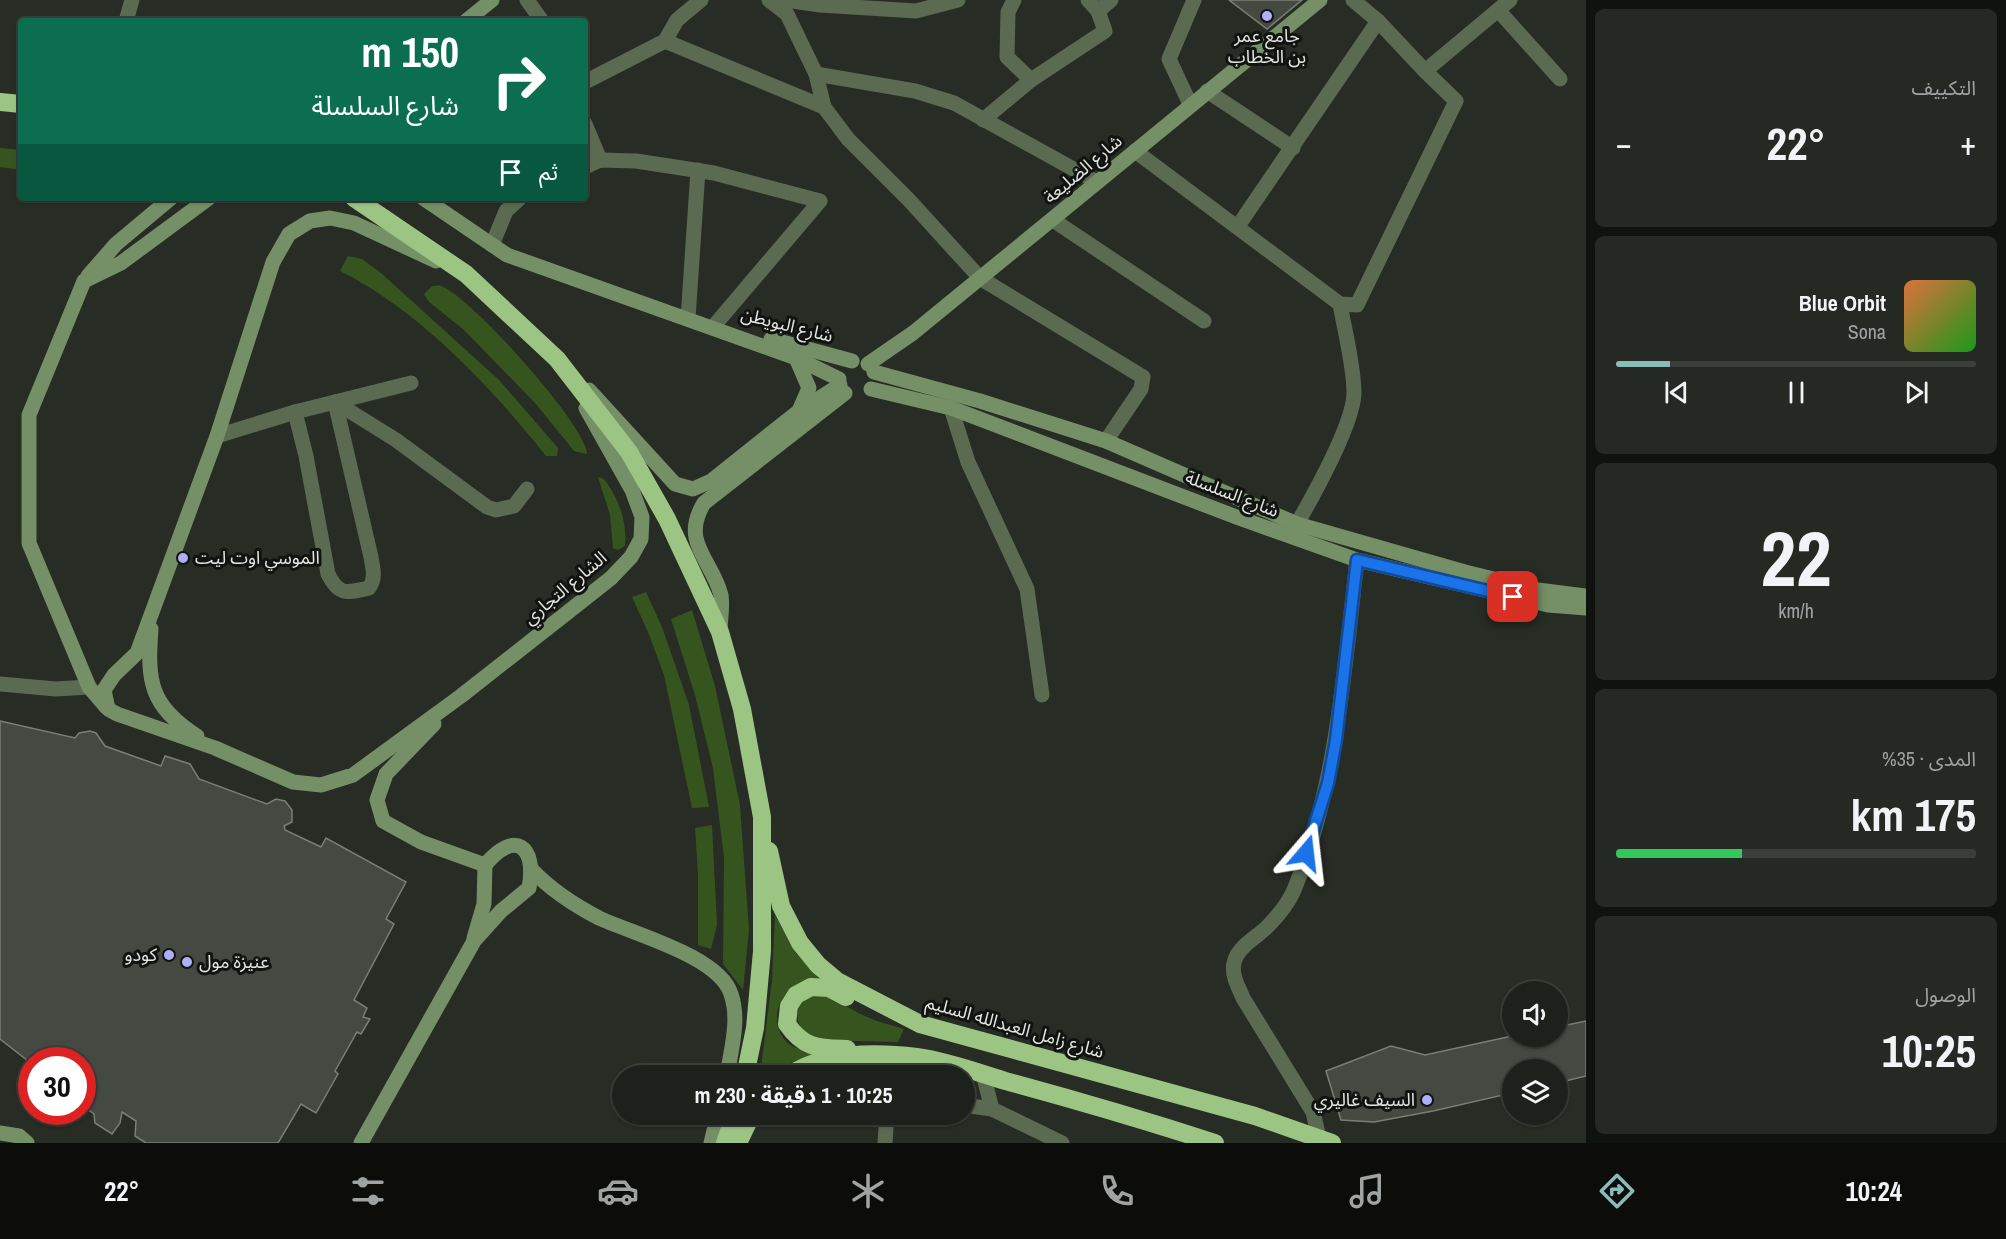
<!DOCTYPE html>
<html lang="ar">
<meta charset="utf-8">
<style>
body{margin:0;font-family:"Archivo Narrow","Noto Sans Arabic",sans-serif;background:#252924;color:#f1f3f6;direction:rtl;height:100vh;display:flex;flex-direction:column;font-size:22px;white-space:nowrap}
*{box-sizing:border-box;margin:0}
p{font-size:20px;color:#a0a3a3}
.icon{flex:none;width:33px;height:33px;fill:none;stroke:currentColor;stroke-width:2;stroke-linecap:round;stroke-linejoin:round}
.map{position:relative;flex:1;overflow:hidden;direction:ltr}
.sheet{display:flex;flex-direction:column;gap:9px;padding:9px;background:#10120f;width:420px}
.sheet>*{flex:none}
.top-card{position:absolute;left:18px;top:18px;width:570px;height:183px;border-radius:6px;box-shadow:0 2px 4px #0004,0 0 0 2px #3b3e3a;direction:rtl;background:#0b6e4f;color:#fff;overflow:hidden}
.controls{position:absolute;left:1502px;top:981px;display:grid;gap:12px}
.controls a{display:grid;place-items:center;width:66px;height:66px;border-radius:50%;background:#1d211b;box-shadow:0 2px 4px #0004,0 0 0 2px #3b3e3a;font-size:30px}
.speed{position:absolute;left:18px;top:1047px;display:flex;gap:12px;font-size:30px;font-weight:700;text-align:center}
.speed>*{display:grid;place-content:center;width:78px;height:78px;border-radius:50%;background:#1d211b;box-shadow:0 2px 4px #0004,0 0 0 2px #3b3e3a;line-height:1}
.speed .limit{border:9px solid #d22;background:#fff;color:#111}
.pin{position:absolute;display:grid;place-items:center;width:51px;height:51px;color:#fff;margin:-26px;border-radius:12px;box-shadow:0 3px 9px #0006}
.me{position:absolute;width:66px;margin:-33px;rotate:17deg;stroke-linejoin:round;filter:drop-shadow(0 0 4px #0008)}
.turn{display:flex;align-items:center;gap:21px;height:126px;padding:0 30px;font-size:27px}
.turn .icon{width:78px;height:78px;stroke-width:2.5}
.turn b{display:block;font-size:42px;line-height:51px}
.then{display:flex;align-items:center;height:57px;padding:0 30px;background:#0003;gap:12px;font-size:22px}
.big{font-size:45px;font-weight:700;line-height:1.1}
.sheet .tile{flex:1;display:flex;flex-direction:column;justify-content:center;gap:9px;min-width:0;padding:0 21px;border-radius:9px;background:#252924}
.sheet .dial{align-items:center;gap:0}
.dial b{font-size:78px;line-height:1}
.song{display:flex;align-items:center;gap:18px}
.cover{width:72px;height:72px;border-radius:9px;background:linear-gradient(135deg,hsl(20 70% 55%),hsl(120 70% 35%))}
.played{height:6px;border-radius:3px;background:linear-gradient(90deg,#8bbbb9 15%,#3b3e3a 15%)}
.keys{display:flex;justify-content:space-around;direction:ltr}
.heat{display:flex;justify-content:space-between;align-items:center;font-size:33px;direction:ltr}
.charge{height:9px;border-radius:4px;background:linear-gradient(90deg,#34c759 35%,#3b3e3a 0)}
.trip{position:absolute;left:612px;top:1065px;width:363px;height:60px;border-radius:30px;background:#1d211b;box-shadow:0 2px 4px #0004,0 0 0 2px #3b3e3a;font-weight:700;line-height:60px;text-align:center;direction:rtl}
.menu{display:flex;height:96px;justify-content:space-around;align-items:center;background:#0c0d0b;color:#a0a3a3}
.menu .icon{width:42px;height:42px}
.menu .active{color:#8bbbb9}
.menu b{font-size:27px;color:#f1f3f6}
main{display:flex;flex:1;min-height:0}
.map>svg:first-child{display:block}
.green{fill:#36551e}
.building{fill:#444941;stroke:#797f75;stroke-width:1.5}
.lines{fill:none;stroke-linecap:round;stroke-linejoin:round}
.street{stroke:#5b6b51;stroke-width:15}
.secondary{stroke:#758f66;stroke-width:15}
.highway{stroke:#9cc584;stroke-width:18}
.route-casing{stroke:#114b97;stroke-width:15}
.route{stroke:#1a73e8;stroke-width:10}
.poi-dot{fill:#afaefa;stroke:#111310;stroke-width:2}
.labels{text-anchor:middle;stroke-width:6;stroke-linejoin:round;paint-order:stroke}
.poi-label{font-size:18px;fill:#e2e6e0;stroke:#111310;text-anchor:start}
.street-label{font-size:18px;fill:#e2e6e0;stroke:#111310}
</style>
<main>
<section class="sheet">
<div class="tile"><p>التكييف</p>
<div class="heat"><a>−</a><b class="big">22°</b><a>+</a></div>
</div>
<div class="tile">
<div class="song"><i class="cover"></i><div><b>Blue Orbit</b><p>Sona</p></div></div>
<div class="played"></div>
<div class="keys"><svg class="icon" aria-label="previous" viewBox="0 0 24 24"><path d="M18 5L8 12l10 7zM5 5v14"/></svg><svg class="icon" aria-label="pause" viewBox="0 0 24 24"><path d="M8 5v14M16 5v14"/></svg><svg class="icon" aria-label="next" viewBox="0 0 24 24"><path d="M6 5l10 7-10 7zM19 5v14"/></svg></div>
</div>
<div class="tile dial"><b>22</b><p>km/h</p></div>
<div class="tile"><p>المدى · 35%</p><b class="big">175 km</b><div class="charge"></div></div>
<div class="tile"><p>الوصول</p><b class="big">10:25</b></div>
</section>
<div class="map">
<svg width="1586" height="1143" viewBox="0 0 1586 1143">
<rect width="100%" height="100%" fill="#272c24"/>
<!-- green -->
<g class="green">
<polygon points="0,148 21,150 21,170 0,167"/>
<path d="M348 256 362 259 381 273 499 380 558 448 557 456H546C492 388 419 310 340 271Z"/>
<path d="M432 286C435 286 438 285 441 286 469 295 588 427 587 454L574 451 536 404 463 329 429 302 424 294Z"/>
<path d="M598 477 604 479C619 499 627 520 625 546L618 550 613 548 610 515Z"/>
<polygon points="646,592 662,627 689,705 709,807 692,808 664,675 648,632 632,597"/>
<polygon points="692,610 715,686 740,805 749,930 743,990 723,964 724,858 713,768 695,695 671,619"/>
<polygon points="712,825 717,925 711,949 698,945 698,875 695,828"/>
<path d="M775 915 795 952 821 981C786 975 761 1019 789 1044 796 1049 808 1051 816 1053L790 1063 774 1075 760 1076 772 980Z"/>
<path d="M817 992C831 997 842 1004 855 1011 870 1020 888 1024 904 1029L898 1042 814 1040C799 1026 792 1021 802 1001Z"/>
<polygon points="881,1067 939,1075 811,1075 847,1068"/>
</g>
<!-- building -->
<g class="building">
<polygon points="1229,0 1302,0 1267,29"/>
<polygon points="0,721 75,738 79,733 90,731 96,733 105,746 161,766 165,756 190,764 199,779 267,804 276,799 285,801 292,810 292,822 284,826 285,830 321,847 326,838 406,882 386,919 394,924 354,1000 367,1008 363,1017 370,1019 361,1034 357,1032 335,1071 338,1074 316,1113 301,1104 278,1143 146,1143 135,1136 136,1121 122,1112 120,1123 112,1134 95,1123 94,1114 82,1105 82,1060 32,1060 32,1064 0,1039"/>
<polygon points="1586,1021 1586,1076 1557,1083 1557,1070 1512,1070 1512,1093 1433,1111 1374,1122 1341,1120 1326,1071 1391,1046 1425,1055 1512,1036 1557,1036 1557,1027"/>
</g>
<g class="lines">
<!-- street -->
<g class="street">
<polyline points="527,0 542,21"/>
<polyline points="769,0 787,14 816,74 824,107 848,139 909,200 980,278 1143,377 1141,389 1106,441"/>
<polyline points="786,0 820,5 916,11 958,0"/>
<polyline points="1088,0 1098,11 1111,0"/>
<polyline points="1353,0 1378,21 1425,71"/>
<polyline points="1498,10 1560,79"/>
<polyline points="126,21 132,0"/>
<polyline points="665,41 824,107"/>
<polyline points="816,74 915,91 954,103 1097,182"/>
<polyline points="1031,80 1105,31 1098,11"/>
<polyline points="585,82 665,41 677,20 701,0"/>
<polyline points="1207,91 1293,148"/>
<polyline points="1190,104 1169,59 1194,0"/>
<polyline points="983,120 1031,80 1007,57 1008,12 1014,0"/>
<polyline points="585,124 600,160"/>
<polyline points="1135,151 1340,304 1357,305 1456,101 1425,71 1510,0"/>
<polyline points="585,167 600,160 636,161 714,173 820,201 713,327"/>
<polyline points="1053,220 1204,321"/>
<polyline points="1238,226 1378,21"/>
<polyline points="492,245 506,211 520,198"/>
<polyline points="688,319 698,170"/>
<polyline points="335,402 396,440 487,507 496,510 514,506 527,489"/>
<polyline points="951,408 968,462 1027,589 1042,695"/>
<path d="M295 412 306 456 328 574C339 596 346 593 369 588 376 578 373 569 371 557L335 402"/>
<polyline points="217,436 295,412 411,383"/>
<path d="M1297 524C1313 496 1355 421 1354 391 1353 362 1345 332 1340 304"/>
<polyline points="0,684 56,689 89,687"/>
<polyline points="983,1074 992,1109 1062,1143"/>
<polyline points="964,1105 992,1109"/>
<path d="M1319 1138 1313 1112 1243 998C1239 988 1231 975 1234 963 1237 947 1256 938 1267 927 1278 916 1288 904 1294 890 1337 785 1344 672 1357 560"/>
<polyline points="885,1143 887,1114"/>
</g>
<!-- secondary -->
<g class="secondary">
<polyline points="466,21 492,0"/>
<polyline points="423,198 507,255 796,358 839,379"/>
<polyline points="436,261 354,223 330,218 310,221 289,234 273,262 217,436 137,653 114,675 104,690 108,709 117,714 215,748 293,782 321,785 353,775 461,696 568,612 611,578 631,557 641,539 642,517 632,490 586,408"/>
<polyline points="88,276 116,244 171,198"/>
<polyline points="771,339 852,361"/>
<polyline points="796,358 809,388 799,411"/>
<polyline points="868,364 913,333 1320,0"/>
<polyline points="874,372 980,401 1106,441 1297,524 1465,572 1538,590 1586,596"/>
<polyline points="871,389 951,408 1239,518 1357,560 1548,605 1586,608"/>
<polyline points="589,390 675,484 693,489 711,481 799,411 840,385"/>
<path d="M151 629C147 682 150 706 197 736"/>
<path d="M720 632C720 621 723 606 721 595 712 560 680 542 704 503L845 393"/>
<polyline points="106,707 89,687 29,543 29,415 84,281 121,263 209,198"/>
<path d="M532 870C552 891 574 905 599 918 633 934 719 956 731 994 740 1020 731 1049 727 1076"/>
<polyline points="474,938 484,904 485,865"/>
<polyline points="0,1133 19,1136 27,1143"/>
<path d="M361 1143 474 941 501 911 529 888C537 846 515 829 485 865L421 842 383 821 377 800 386 774 434 724"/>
<polyline points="711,1143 718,1114"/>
</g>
<!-- highway -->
<g class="highway">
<polyline points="0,102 21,104"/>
<polyline points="354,198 466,274 557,359 629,452 667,519 720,632 742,709 762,817 762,951 755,1028 745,1076"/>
<polyline points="769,851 781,906 800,943 818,965 837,981 920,1024 1255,1116 1332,1143"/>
<path d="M846 997 829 988 811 987 796 995 789 1006 787 1024C804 1049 819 1048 847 1049"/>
<path d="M788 1076C823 1052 875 1052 917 1057 947 1061 979 1073 1009 1082 1079 1101 1147 1121 1215 1143"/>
<polyline points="725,1143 735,1114"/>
<polyline points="738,1143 752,1114"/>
</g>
</g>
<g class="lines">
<defs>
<polyline id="route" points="1306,853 1328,783 1336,740 1357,560 1513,597"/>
</defs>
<!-- route casing -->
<use href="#route" class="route-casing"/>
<!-- route -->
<use href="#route" class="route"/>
</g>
<!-- markers -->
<g class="poi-dot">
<circle cx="1267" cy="16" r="6"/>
<circle cx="183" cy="558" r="6"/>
<circle cx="169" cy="955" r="6"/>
<circle cx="187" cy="962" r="6"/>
<circle cx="1427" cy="1100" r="6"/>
</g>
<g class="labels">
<!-- poi labels -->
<g class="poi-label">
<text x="1267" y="42" text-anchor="middle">جامع عمر<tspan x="1267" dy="21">بن الخطاب</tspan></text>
<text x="195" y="564">الموسي اوت ليت</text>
<text x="157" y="961" text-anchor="end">كودو</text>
<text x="199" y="968">عنيزة مول</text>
<text x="1415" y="1106" text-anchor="end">السيف غاليري</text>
</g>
<!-- street labels -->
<g class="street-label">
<text transform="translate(1083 169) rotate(-40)" y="6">شارع الضليعة</text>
<text transform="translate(787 325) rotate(14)" y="6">شارع البويطن</text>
<text transform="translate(1232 494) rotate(21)" y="6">شارع السلسلة</text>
<text transform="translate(565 588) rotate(-40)" y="6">الشارع التجاري</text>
<text transform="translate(1015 1027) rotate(16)" y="6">شارع زامل العبدالله السليم</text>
</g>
</g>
</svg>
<div class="controls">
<a><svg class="icon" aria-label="sound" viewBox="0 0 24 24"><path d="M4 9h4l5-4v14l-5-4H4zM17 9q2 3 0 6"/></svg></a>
<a><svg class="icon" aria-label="layers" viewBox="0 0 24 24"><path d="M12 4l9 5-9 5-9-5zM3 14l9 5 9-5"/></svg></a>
</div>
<div class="speed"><div class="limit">30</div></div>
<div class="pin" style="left:1513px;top:597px;background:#d93025"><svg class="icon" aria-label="arrive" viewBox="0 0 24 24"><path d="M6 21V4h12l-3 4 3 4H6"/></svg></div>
<svg class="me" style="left:1306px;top:853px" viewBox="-20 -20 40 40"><path d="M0-17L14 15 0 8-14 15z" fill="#1a73e8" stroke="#fff" stroke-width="4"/></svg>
<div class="trip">10:25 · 1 دقيقة · 230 m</div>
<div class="top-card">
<div class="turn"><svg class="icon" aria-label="right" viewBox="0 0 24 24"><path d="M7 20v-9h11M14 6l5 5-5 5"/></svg><div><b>150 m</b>شارع السلسلة</div></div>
<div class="then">ثم<svg class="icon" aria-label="arrive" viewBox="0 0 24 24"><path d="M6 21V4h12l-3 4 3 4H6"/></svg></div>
</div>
</div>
</main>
<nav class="menu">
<b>10:24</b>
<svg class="icon active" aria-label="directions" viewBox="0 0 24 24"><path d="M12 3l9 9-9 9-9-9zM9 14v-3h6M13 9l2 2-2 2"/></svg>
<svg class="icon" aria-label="music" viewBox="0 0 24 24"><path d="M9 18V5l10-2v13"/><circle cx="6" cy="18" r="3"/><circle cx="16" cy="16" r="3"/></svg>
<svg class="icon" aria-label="phone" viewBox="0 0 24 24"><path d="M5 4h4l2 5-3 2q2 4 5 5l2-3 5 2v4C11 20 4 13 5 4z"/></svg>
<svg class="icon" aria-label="climate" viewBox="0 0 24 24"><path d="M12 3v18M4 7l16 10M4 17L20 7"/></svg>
<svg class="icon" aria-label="car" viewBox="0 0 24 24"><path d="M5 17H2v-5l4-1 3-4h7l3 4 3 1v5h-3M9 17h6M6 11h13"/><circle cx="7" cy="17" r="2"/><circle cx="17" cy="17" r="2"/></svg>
<svg class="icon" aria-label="filters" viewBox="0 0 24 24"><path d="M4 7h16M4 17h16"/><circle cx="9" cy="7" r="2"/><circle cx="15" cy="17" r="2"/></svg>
<b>22°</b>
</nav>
